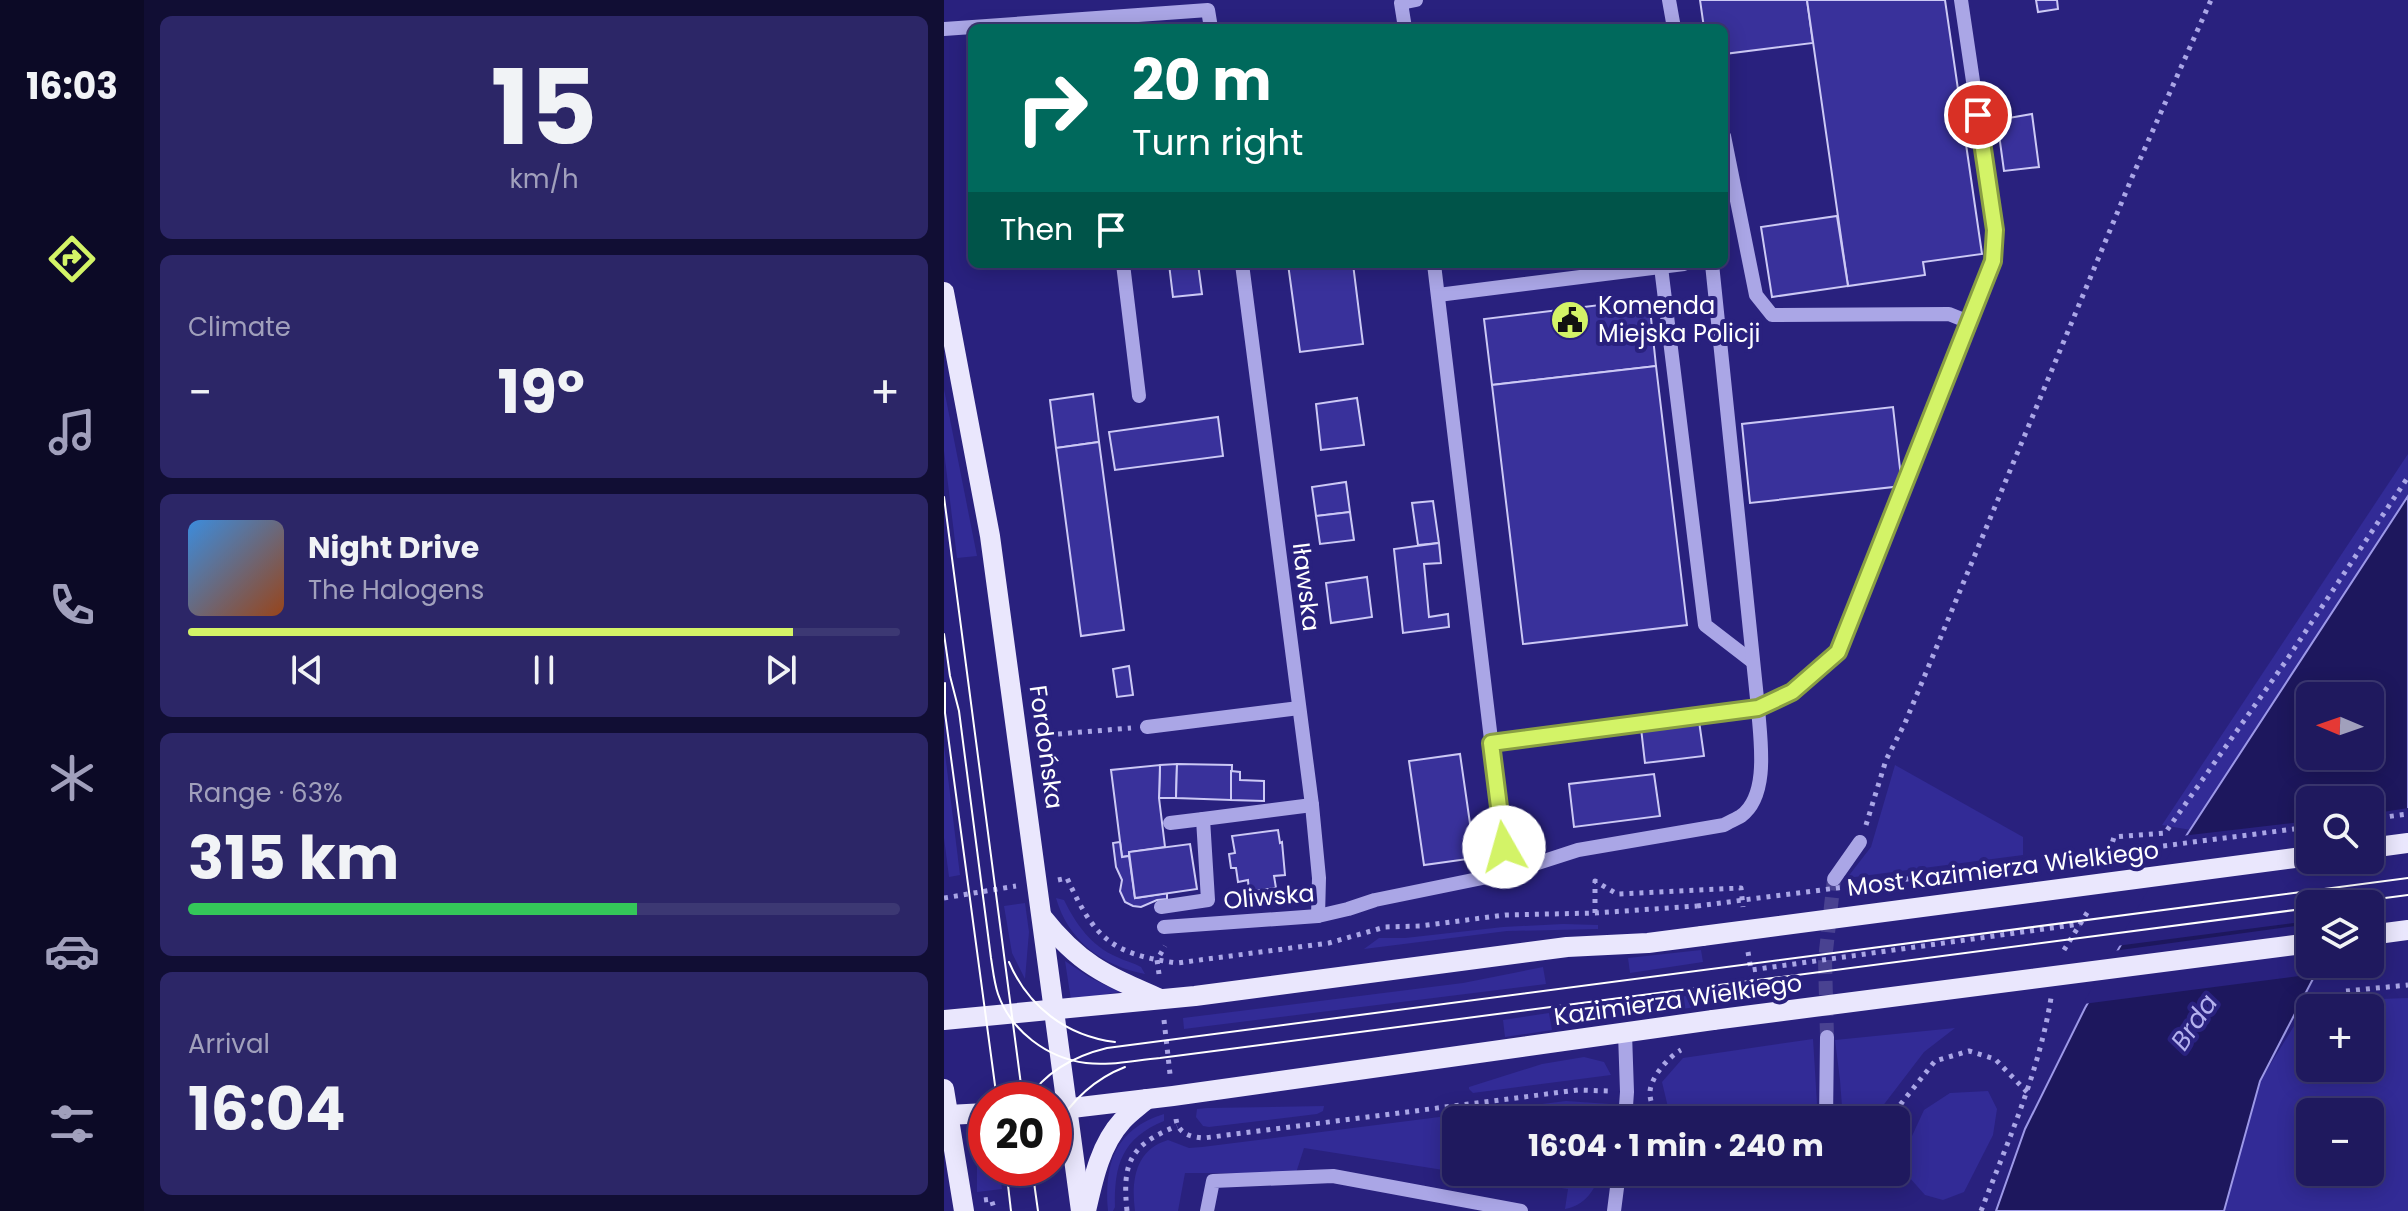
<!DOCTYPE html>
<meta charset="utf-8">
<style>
body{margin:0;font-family:Poppins,sans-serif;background:#2c2667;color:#f1f3f6;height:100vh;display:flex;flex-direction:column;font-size:30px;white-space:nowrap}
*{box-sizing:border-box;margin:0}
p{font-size:26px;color:#a1a0bc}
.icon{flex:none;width:44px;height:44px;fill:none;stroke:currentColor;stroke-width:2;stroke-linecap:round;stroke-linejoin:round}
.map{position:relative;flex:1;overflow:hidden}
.sheet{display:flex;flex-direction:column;gap:16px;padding:16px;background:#110e34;width:800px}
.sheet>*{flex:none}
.hud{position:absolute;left:24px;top:24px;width:760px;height:244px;border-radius:12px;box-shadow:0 4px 20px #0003,0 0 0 2px #3c3873;background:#00695c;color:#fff;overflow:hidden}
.needle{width:52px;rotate:272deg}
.tools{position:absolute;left:1352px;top:682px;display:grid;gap:16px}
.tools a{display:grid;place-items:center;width:88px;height:88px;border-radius:12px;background:#1f195e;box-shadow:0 4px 20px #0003,0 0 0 2px #3c3873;font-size:40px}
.speed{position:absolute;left:24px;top:1082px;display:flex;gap:16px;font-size:40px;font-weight:700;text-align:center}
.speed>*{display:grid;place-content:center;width:104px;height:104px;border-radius:50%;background:#1f195e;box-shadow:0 4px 20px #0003,0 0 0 2px #3c3873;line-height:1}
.speed .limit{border:12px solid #d22;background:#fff;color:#111}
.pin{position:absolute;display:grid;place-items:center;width:68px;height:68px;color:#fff;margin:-34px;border:4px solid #fff;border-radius:50%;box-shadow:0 2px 8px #0007}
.me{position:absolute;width:88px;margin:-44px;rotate:353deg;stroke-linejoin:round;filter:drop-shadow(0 0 6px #0008)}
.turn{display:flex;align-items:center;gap:28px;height:168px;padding:0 32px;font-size:36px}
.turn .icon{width:104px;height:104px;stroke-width:2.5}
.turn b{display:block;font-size:56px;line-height:68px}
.then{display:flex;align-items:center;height:76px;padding:0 32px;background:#0003;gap:16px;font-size:30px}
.big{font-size:60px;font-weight:700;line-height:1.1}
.sheet .tile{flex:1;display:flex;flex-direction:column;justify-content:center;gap:12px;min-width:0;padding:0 28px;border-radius:12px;background:#2c2667}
.sheet .dial{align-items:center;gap:0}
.dial b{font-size:104px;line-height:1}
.song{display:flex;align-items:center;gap:24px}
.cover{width:96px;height:96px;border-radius:12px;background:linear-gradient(135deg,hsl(210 70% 55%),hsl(20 70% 35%))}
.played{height:8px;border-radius:4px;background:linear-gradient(90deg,#d3f367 85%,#3c3873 85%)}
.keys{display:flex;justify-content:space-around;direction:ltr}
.heat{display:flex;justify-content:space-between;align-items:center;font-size:44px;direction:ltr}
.charge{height:12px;border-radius:6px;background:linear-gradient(90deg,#34c759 63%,#3c3873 0)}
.trip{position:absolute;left:498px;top:1106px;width:468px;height:80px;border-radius:12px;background:#1f195e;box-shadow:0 4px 20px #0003,0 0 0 2px #3c3873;font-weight:700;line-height:80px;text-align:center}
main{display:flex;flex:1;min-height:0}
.dock{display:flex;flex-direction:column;width:144px;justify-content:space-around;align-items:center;background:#0c0a26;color:#a1a0bc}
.dock .icon{width:56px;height:56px}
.dock .selected{color:#d3f367}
.dock b{font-size:36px;color:#f1f3f6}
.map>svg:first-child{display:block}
.green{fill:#322b96;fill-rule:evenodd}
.water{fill:#1d175d;stroke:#9d99e8;stroke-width:2;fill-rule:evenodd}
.pier{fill:#29217e}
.building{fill:#39319b;stroke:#ccc9f5;stroke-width:2}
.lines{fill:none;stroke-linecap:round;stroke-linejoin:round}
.minor-tunnel{stroke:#494291;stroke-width:14;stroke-dasharray:14 7;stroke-linecap:butt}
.path{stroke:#aaa6e6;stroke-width:5;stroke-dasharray:4 6;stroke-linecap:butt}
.minor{stroke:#aaa6e6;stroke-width:14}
.major{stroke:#eae7fd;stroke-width:20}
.tram{stroke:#fff;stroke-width:2}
.path-bridge{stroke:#aaa6e6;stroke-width:5;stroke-dasharray:4 6;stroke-linecap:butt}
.major-bridge{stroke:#eae7fd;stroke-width:20}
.route-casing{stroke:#899e43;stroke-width:20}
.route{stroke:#d3f367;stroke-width:14}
.labels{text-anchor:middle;stroke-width:8;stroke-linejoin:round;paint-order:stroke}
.poi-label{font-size:24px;fill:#fff;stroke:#29217e;text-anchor:start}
.street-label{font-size:24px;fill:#fff;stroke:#29217e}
.water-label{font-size:26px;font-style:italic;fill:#b4b1ee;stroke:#29217e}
</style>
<main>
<nav class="dock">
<b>16:03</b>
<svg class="icon selected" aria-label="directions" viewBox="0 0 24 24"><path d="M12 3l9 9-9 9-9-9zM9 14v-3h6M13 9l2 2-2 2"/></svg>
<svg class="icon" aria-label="music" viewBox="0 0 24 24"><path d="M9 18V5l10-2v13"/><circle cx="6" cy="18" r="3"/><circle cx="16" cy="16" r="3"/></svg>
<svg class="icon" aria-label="phone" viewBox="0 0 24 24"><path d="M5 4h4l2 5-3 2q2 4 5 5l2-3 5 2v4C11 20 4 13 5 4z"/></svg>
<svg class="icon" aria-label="climate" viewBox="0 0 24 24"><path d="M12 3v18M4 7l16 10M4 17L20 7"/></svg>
<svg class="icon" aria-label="car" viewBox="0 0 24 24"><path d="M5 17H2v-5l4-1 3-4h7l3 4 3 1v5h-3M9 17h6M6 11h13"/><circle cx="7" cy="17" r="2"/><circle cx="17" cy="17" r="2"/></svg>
<svg class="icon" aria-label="filters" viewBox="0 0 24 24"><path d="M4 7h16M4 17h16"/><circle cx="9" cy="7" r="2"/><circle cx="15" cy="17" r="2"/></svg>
</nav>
<section class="sheet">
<div class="tile dial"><b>15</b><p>km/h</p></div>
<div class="tile"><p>Climate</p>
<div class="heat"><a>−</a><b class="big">19°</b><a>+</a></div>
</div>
<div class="tile">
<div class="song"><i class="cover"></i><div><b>Night Drive</b><p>The Halogens</p></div></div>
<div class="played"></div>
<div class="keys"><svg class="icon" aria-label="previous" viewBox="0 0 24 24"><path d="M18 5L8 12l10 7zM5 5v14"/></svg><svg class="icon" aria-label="pause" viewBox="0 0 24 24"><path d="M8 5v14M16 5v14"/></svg><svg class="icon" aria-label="next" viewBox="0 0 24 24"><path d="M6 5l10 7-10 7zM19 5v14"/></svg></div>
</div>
<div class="tile"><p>Range · 63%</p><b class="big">315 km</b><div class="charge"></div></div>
<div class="tile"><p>Arrival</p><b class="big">16:04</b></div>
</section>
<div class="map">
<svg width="1464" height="1211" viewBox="0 0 1464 1211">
<rect width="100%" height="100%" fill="#29217e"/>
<!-- green -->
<g class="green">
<polygon points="0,389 33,556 13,558 0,451"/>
<polygon points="1464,454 1464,496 1247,830 1218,825"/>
<polygon points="0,745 16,875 5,877 0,838"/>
<polygon points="951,765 1079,837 1079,855 903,878 927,847"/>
<path d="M112 898 120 900C132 924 147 946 173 957 181 961 190 963 197 967L201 974C159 966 124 941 112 898Z"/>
<polygon points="81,903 85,932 81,979 68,953 60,906"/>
<polygon points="619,924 654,925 654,929 563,931 420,949 435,938 461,938 559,927"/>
<polygon points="757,950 759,962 686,973 684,958"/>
<polygon points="121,961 145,977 175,992 127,1000"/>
<polygon points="599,967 602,984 240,1029 239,1018 519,983"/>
<path d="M1371 992 1379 1001 1464 998V1211H1280L1316 1081ZM1366 1008H1426V1068H1366ZM1366 1112H1426V1172H1366Z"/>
<polygon points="764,993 765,1005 691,1016 689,1003"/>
<polygon points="605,1013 608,1030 561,1037 559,1020"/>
<polygon points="1011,1028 980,1052 928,1120 899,1120 896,1080 891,1040"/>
<polygon points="869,1039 874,1120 727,1120 718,1082 739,1058"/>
<polygon points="640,1057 660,1062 667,1075 529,1093 525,1089 525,1087 598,1064"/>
<polygon points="1044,1091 1053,1109 1049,1135 1020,1192 999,1200 981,1195 965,1177 962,1149 980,1110 1006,1093"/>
<path d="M622 1101 666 1104 664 1120H512V1172L360 1148 352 1173H241L234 1211H191C187 1181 191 1150 224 1140L245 1148 258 1147Z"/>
<polygon points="380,1106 379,1111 373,1114 265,1127 259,1126 252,1117 253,1109 263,1108"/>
<path d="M220 1114V1121C178 1138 170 1165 171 1207L169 1211H164C160 1164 171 1129 220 1114Z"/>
<polygon points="42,1136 42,1168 55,1168 58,1189 33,1192 33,1147"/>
<path d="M513 1172H656C652 1190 640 1206 621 1209L624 1189Z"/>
</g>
<!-- water -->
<path class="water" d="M1464 496V845L1366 904V964L1372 973 1316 1081 1280 1211H1052L1081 1129 1141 1008 1216 876ZM1366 696H1426V756H1366ZM1366 800H1426V860H1366Z"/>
<!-- pier -->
<g class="pier">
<polygon points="1464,808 1464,852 1426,905 1366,904 1366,921 1172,946 1213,874 1237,836 1366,821 1366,860 1426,860 1426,814"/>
<polygon points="1366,924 1366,964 1383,964 1378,973 1139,1004 1169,951"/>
</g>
<!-- building -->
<g class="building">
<polygon points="756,0 863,0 869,43 780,54 780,28 760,28"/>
<polygon points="863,0 1001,0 1038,254 979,262 981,275 904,286"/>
<polygon points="1092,0 1113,0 1114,9 1094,12"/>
<polygon points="1088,114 1095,167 1060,171 1053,120"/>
<polygon points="893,216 904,286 828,297 817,227"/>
<polygon points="225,264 254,264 258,294 229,297"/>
<polygon points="344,264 409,264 419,344 356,352"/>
<polygon points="705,299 712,366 548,385 540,319"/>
<polygon points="712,366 743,625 579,644 548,385"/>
<polygon points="149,394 155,442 112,448 106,400"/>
<polygon points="413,398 420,445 377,450 372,404"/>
<polygon points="949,407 958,486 806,503 798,424"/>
<polygon points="274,417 279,456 171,470 165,432"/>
<polygon points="155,442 180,630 137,636 112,448"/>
<polygon points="402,482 406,512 372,516 368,487"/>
<polygon points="489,501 495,543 474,545 468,503"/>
<polygon points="406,512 410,540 376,544 372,516"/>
<polygon points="495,543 497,563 480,564 485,617 504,614 505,627 459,633 450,549"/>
<polygon points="423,577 428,617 387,623 382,583"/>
<polygon points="185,666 189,695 173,697 169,669"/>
<polygon points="755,721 760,756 701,763 697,728"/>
<polygon points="516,754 531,858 480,865 465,761"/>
<polygon points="233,764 232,798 215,798 216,765"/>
<polygon points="233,764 288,765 287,800 232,798"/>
<polygon points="216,765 215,798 221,847 185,852 185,856 178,857 167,770"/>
<polygon points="287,771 296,772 296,780 320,781 320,801 287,800"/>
<polygon points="710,774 716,816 630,827 625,784"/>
<polygon points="334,830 336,843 338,842 341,875 330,876 332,888 305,892 304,880 294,882 292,868 287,868 285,854 291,853 288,836"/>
<polygon points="176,842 178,857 185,856 191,898 223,893 223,899 213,900 197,907 189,906 181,902 176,891 178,880 172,867 169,843"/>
<polygon points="246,844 253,889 191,898 185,852"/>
</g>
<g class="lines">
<!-- minor-tunnel -->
<polyline class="minor-tunnel" points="883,1037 881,960 890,879"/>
<!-- path -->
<g class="path">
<polyline points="114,734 187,728"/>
<polyline points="1426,819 1464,814"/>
<polyline points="922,825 942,760 961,723 1189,175 1267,0"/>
<polyline points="1163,861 1170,837 1221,833 1342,661 1464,477"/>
<path d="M114 880 123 878C150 937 166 954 233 963L385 943 441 927 476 926 561 915 651 913 753 906"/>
<polyline points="0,898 72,886"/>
<polyline points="651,913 651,881 673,894 797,888 799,907"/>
<polyline points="1120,950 1146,908"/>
<polyline points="804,952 807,970 1136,924"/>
<polyline points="215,974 213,960 221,946"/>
<polyline points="1402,991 1464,985"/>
<polyline points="220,1020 226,1074"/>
<path d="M232 1119C234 1134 247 1137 260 1138L634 1090 665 1091"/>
<path d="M713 1120C711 1112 706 1102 706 1094 705 1079 724 1057 737 1050"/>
<polyline points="944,1120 991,1061 1025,1051 1051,1059 1083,1092"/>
<polyline points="40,1200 47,1199 51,1211"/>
<path d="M183 1211C178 1162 186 1145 233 1126"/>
<path d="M1037 1211C1064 1141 1095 1072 1107 998"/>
</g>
<!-- minor -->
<g class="minor">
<polyline points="725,0 730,28"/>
<polyline points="461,28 457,3 472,0"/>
<polyline points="0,29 264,10 267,28"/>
<polyline points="780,136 812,295 828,315 1005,314 1025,322"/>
<polyline points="179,264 195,396"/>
<polyline points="298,264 368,805 375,878 374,916"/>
<polyline points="490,264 563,873"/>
<polyline points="717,267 761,625 809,662"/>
<polyline points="494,295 740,264"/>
<polyline points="203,727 355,708"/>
<polyline points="547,743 814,708 768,264"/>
<polyline points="226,823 259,819"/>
<polyline points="890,879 916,842"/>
<polyline points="217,907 264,900 259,819 368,805"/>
<path d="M220 927 374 916 404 909 431 900 563 873 634 850 780 825C785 822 792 819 797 816 826 795 816 738 814 708L848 692 894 652 1049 261 1051 230 1017 0"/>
<polyline points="681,1120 683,1092 681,1033"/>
<polyline points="882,1120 883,1037"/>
<polyline points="263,1211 269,1181 389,1176 577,1211"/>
<polyline points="670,1211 675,1172"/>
</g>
<!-- major -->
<g class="major">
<polyline points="0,292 46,536 137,1211"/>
<polyline points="1426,848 1464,843"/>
<path d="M98 917C135 964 161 975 214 998"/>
<polyline points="1426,935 1464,930"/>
<polyline points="0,1020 251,996 623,947 704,943 758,936"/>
<polyline points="0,1089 20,1211"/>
<polyline points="111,1110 229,1096 769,1020"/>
<polyline points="4,1115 42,1113"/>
<path d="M142 1211C149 1180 156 1145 178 1121 185 1113 195 1106 203 1099"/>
</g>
<!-- tram -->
<g class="tram">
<polyline points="0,497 79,1100"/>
<path d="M0 634 6 676 15 711 47 958C49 970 50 982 54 994 67 1031 103 1058 142 1063 166 1066 191 1060 216 1058L1366 908"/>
<polyline points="1,683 1,713 53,1100"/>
<polyline points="1395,904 1464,895"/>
<path d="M65 962C84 1007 123 1036 171 1042"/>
<path d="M83 1100C102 1071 130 1056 163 1048L1464 878"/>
<path d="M110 1130C127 1101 150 1079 181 1067"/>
<polyline points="62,1168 67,1211"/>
<polyline points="88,1168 94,1211"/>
</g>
<!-- path-bridge -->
<g class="path-bridge">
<polyline points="753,906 1366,827"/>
<polyline points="1373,967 1394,964"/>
</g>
<!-- major-bridge -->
<g class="major-bridge">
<polyline points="758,936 1366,856"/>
<polyline points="769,1020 1366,943"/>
</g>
</g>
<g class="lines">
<defs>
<polyline id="route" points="560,847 547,743 814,708 848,692 894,652 1049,261 1051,230 1034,115"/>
</defs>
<!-- route casing -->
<use href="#route" class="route-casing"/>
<!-- route -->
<use href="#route" class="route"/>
</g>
<!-- icons -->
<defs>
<symbol id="civic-disc" viewBox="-11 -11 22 22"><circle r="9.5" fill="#d3f367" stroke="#29217e"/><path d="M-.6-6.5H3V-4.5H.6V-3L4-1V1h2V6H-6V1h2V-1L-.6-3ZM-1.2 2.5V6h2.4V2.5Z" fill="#111"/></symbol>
</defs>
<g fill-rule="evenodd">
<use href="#civic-disc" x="604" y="298" width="44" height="44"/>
</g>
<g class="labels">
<!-- poi labels -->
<g class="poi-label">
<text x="654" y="314">Komenda<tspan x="654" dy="28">Miejska Policji</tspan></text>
</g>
<!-- street labels -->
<g class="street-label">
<text transform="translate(362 587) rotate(83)" y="8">Iławska</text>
<text transform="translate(102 747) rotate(82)" y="8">Fordońska</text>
<text transform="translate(1059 869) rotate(-7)" y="8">Most Kazimierza Wielkiego</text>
<text transform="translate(325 897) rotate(-5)" y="8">Oliwska</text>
<text transform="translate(734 1000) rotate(-8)" y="8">Kazimierza Wielkiego</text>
</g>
<!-- water labels -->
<g class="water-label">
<text transform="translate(1250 1022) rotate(-56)" y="9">Brda</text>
</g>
</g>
</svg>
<div class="tools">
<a><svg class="needle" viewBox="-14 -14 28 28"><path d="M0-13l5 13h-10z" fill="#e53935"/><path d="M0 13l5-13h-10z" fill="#a1a0bc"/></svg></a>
<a><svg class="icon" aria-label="search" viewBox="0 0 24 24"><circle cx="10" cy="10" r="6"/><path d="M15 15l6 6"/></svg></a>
<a><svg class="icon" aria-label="layers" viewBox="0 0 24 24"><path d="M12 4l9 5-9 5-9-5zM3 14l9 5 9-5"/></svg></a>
<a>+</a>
<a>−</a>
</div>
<div class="speed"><div class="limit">20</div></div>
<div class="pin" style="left:1034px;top:115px;background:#d93025"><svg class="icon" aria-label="arrive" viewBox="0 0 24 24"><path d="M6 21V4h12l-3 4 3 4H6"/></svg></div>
<svg class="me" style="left:560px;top:847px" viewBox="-20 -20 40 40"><circle r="19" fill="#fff"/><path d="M0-13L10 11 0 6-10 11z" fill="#d3f367"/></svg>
<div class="trip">16:04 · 1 min · 240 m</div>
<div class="hud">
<div class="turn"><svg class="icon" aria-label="right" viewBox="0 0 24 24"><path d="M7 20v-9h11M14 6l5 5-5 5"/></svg><div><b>20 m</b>Turn right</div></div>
<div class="then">Then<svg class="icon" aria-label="arrive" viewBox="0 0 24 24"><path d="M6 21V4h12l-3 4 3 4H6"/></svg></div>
</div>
</div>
</main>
